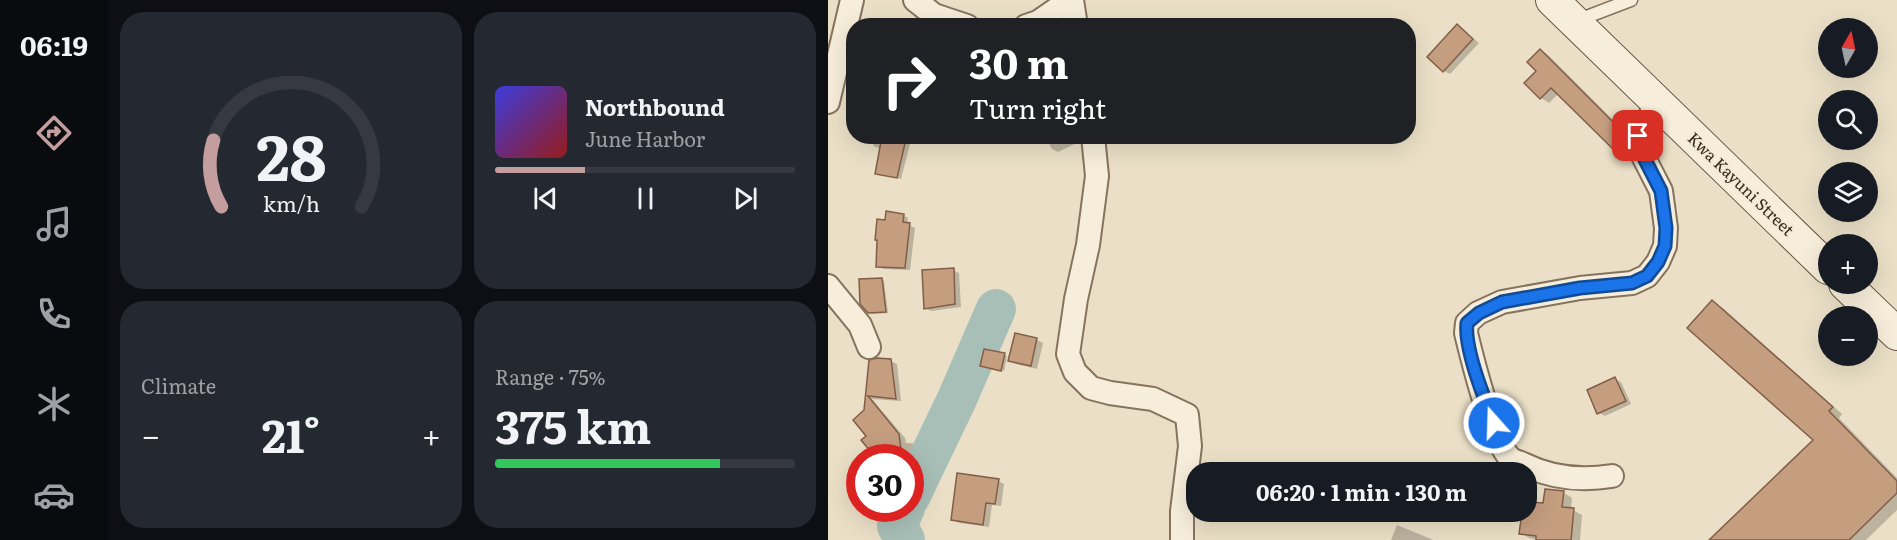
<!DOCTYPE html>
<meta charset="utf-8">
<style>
body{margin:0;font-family:Literata,serif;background:#242831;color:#f1f3f6;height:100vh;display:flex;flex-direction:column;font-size:22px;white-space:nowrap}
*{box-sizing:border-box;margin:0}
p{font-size:20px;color:#9ea1a6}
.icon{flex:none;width:33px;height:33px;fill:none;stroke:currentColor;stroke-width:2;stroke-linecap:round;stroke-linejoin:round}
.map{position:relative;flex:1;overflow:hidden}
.drawer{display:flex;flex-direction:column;gap:12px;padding:12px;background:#0d0f14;width:720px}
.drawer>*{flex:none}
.top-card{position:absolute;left:18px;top:18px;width:570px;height:126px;border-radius:24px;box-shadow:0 6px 24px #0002;background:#202124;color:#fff;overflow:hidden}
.needle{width:39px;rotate:9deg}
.buttons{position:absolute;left:990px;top:18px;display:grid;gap:12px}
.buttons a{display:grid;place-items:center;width:60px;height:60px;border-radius:50%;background:#171b24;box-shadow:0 6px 24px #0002;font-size:30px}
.speed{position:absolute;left:18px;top:444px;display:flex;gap:12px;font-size:30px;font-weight:700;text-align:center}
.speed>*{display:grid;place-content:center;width:78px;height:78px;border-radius:50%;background:#171b24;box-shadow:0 6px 24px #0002;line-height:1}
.speed .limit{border:9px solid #d22;background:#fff;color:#111}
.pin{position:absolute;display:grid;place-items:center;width:51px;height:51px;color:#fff;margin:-26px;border-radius:12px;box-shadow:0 3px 9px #0006}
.me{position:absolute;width:66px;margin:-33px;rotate:340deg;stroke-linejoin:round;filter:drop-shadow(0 0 4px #0008)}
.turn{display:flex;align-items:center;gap:21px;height:126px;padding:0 24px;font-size:27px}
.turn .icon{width:78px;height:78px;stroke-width:2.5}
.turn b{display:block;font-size:42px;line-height:51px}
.big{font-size:45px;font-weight:700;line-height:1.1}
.drawer .tile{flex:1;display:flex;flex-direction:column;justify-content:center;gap:9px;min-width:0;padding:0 21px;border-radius:24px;background:#242831}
.drawer .dial{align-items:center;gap:0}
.dial svg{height:156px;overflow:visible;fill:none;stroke:#363941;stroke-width:7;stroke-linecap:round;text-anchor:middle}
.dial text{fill:#f1f3f6;stroke:none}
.song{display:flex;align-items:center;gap:18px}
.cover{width:72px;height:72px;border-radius:9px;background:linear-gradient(135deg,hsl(240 70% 55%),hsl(0 70% 35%))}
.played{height:6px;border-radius:3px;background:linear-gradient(90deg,#c49d9e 30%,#363941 30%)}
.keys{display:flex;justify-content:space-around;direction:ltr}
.heat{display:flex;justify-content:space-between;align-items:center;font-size:33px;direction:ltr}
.charge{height:9px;border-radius:4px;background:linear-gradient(90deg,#34c759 75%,#363941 0)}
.drawer .tiles{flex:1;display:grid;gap:12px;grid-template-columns:repeat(2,1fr)}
.trip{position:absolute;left:358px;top:462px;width:351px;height:60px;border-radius:24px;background:#171b24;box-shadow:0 6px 24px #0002;font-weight:700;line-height:60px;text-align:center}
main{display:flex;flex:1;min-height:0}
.tab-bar{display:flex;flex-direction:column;width:108px;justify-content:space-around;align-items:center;background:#090b0e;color:#9ea1a6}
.tab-bar .icon{width:42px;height:42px}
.tab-bar .active{color:#c49d9e}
.tab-bar b{font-size:27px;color:#f1f3f6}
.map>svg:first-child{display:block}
.shadow{fill:#0003}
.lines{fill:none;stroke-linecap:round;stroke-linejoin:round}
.river{stroke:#a8bfb8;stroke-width:40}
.building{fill:#c59e80;stroke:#825e46;stroke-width:1.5}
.lane-casing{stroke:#85735e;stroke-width:15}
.street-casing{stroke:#85735e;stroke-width:26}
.secondary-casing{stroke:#675441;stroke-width:34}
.lane{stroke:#f6eeda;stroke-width:12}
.street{stroke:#f6eeda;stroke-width:22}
.secondary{stroke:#f6eeda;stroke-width:32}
.route-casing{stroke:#114b97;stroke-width:15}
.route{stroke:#1a73e8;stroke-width:10}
.labels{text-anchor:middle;stroke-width:4.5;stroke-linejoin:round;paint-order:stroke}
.street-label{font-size:16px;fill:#362b20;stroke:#f3ebd6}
</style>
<main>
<nav class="tab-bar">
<b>06:19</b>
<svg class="icon active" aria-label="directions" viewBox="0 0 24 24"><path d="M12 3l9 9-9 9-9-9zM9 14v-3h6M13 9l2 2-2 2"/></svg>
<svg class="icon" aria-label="music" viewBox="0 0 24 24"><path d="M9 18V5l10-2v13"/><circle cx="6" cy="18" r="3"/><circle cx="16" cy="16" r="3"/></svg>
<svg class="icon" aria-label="phone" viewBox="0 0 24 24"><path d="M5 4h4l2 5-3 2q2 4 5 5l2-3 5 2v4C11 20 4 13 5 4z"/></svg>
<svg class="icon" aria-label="climate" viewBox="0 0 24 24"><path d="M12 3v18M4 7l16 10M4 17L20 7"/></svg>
<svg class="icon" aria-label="car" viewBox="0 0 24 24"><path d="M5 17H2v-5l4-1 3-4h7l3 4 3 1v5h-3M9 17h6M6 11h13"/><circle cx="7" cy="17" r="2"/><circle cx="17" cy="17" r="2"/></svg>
</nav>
<section class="drawer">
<div class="tiles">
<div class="tile dial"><svg viewBox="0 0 100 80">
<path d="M14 69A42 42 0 1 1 86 69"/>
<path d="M14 69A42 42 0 0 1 10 35" stroke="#c49d9e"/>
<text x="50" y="56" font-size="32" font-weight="700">28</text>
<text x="50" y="72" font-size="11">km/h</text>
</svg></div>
<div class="tile">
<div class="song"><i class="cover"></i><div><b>Northbound</b><p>June Harbor</p></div></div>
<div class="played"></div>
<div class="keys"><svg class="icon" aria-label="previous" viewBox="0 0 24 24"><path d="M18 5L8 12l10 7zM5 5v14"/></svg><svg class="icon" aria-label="pause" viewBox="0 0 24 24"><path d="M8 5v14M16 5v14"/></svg><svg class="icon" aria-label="next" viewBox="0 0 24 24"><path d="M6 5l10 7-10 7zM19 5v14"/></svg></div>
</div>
<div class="tile"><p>Climate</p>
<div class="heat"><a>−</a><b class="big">21°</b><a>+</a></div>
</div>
<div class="tile"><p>Range · 75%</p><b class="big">375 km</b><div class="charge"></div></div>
</div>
</section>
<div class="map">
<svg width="1069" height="540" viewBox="0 0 1069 540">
<rect width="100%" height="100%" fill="#ebe0c7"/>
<!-- shadow -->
<g class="shadow">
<polygon points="630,26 651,43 622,74 616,71"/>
<polygon points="712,50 720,55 805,140 805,145 796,154 787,149 731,93 721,103 713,98 710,71"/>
<polygon points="47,136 84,136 73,179 48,173 53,149 45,146"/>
<polygon points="217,136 253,136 255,140 230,152 224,149"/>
<polygon points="75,215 80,218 79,224 87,228 82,270 55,269 50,266"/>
<polygon points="125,270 131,273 133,307 103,311 97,308"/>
<polygon points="54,279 56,281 60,313 44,314 41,312"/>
<polygon points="885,302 895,308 1014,414 1011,418 1069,478 1069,510 1038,540 883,540 987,440"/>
<polygon points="188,335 209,340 215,343 209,369 188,364 182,361"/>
<polygon points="176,355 179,356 176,371 157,367"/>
<polygon points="42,361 63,361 69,364 73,401 44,399 77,438 78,443 93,444 98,447 82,460 82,458 50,458 40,436 37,411"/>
<polygon points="786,379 793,382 803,404 777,416 771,413"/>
<polygon points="652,469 658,472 643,472"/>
<polygon points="170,481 176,484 173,506 164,505 161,527 131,523 125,519"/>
<polygon points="736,493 744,498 743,509 754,515 752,540 709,540 701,538 693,533 695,512 699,512 699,509 705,509 716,505"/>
<polygon points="625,512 643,512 631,517 625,513"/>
<polygon points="569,525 603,539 605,540 563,540"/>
</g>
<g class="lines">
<!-- river -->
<g class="river">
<polyline points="82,497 129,399 168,309"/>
<polyline points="77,540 69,526 77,508"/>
</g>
</g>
<!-- building -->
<g class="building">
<polygon points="629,24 645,39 615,72 599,57"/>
<polygon points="712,49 797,134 796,140 786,150 723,88 712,99 696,83 708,71 699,62"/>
<polygon points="54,136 78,139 69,178 47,174"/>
<polygon points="58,211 76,214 75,222 82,223 77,268 48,267 49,240 47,240 49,219 57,220"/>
<polygon points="126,268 127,304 96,309 94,270"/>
<polygon points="54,278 58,312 40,313 32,304 31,279"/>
<polygon points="884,300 1005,407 1001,411 1069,481 1069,493 1021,540 881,540 985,440 859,328"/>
<polygon points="187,333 209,338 203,366 180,361"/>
<polygon points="156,349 177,353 173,371 152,366"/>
<polygon points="49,358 63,359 68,399 40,396 71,434 74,458 48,458 33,440 38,436 25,420 36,410 41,360"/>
<polygon points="787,377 798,401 769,414 759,390"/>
<polygon points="129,473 171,479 167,504 158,503 155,525 123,520"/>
<polygon points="717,489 736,491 734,507 746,508 743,540 708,540 708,536 691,534 694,512 699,512 699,507 703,508 704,502 715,503"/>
</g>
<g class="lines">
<defs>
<polyline id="lane" points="748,21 803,0"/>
<g id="street">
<polyline points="87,0 106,15 139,26"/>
<polyline points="244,0 248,26"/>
<polyline points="198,26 210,22 242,0"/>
<polyline points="0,102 24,0"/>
<polyline points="265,136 269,176 260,245 248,299 240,354 247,372 263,388 282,393 325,399 359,415 362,446 354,511 354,540"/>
<polyline points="0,286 32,325 41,347"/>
<path d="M784 476C753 481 723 478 695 464 691 462 685 461 682 458 665 442 644 358 638 333L639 323 650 313 674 302 752 288 804 283 819 276 830 262 837 246 838 228 833 191 810 146V136L817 123 830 104"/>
</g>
<g id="secondary">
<polyline points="724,0 1000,268"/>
<polyline points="1017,284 1069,334"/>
</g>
</defs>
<!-- lane casing -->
<use href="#lane" class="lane-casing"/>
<!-- street casing -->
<use href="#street" class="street-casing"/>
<!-- secondary casing -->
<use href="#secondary" class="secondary-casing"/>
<!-- lane -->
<use href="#lane" class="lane"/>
<!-- street -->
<use href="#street" class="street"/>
<!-- secondary -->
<use href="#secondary" class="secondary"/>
</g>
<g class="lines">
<defs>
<path id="route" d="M666 423C656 398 636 348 639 323L651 313 674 302 752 288 804 283 819 276 830 262 837 246 838 228 833 191 810 146V136"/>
</defs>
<!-- route casing -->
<use href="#route" class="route-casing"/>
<!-- route -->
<use href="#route" class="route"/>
</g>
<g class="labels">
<!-- street labels -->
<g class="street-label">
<text transform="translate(913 184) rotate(44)" y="6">Kwa Kayuni Street</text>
</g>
</g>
</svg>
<div class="buttons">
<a><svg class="needle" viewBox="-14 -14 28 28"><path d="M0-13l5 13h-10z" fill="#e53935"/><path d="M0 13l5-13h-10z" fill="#9ea1a6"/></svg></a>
<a><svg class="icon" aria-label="search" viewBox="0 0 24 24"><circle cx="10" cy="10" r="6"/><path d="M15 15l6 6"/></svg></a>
<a><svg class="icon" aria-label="layers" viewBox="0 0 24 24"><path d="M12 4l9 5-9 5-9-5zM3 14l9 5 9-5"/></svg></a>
<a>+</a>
<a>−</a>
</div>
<div class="speed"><div class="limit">30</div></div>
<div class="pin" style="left:810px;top:136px;background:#d93025"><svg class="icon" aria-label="arrive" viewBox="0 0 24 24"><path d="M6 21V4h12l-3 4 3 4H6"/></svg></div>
<svg class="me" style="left:666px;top:423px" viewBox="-20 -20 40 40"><circle r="17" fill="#1a73e8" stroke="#fff" stroke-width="3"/><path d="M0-11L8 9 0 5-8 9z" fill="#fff"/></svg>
<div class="trip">06:20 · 1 min · 130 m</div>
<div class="top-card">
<div class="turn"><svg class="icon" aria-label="right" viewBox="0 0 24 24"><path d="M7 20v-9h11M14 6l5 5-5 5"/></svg><div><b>30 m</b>Turn right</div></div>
</div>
</div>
</main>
